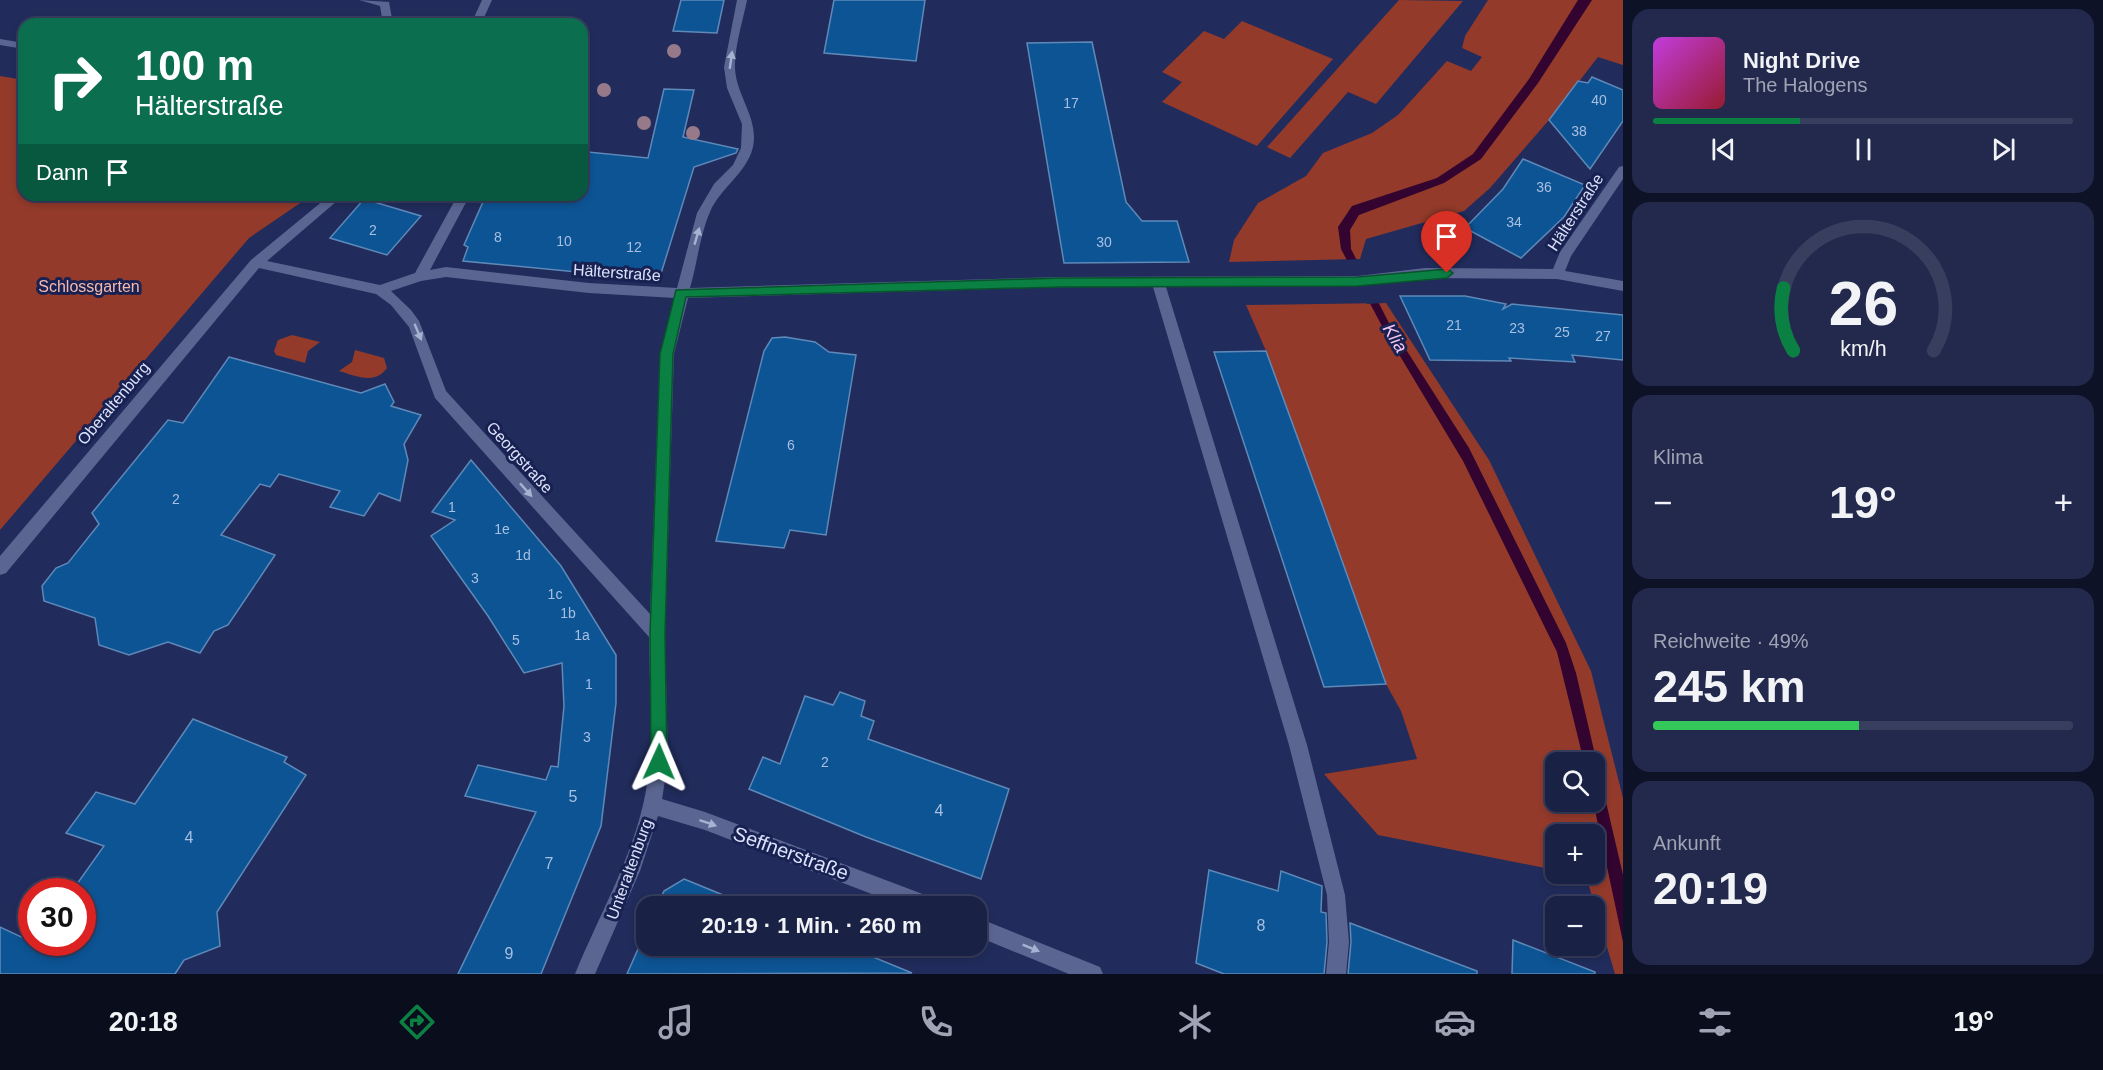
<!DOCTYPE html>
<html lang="de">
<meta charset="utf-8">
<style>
body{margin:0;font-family:Helvetica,sans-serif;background:#22294c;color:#f1f3f6;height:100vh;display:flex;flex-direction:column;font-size:22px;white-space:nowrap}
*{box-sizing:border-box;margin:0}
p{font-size:20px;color:#9fa3b3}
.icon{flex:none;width:33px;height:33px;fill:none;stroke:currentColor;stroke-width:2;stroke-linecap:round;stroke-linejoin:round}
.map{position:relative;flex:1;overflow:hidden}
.sheet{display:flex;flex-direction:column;gap:9px;padding:9px;background:#0e1226;width:480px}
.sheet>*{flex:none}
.top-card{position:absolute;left:18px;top:18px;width:570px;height:183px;border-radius:18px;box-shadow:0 3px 9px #0003,0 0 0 2px #373e5e;background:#0b6e4f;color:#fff;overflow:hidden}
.buttons{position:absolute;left:1545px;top:752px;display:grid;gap:12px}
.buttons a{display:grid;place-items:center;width:60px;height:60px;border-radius:12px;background:#192145;box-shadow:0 3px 9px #0003,0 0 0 2px #373e5e;font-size:30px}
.speed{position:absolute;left:18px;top:878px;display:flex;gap:12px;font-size:30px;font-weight:700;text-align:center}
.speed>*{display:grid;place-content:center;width:78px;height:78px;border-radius:50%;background:#192145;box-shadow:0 3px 9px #0003,0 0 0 2px #373e5e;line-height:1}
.speed .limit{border:9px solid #d22;background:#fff;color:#111}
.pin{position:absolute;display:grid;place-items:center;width:51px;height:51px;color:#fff;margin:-62px -26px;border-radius:50% 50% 50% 0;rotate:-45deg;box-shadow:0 0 6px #0007}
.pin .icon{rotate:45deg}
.me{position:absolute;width:66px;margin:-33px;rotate:1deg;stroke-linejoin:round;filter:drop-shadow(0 0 4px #0008)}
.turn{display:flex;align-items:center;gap:21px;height:126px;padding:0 18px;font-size:27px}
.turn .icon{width:78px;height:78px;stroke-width:2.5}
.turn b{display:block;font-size:42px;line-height:51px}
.then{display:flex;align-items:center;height:57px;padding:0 18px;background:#0003;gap:12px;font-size:22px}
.big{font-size:45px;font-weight:700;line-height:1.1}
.sheet .tile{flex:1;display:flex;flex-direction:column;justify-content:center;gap:9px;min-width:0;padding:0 21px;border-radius:18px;background:#22294c}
.sheet .dial{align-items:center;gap:0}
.dial svg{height:156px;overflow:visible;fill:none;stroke:#373e5e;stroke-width:7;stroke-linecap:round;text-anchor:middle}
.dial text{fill:#f1f3f6;stroke:none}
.song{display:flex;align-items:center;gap:18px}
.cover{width:72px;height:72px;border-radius:9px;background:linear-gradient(135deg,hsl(290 70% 55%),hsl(350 70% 35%))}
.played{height:6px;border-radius:3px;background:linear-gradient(90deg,#0b8043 35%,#373e5e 35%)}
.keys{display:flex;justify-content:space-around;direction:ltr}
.heat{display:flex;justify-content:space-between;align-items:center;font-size:33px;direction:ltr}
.charge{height:9px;border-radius:4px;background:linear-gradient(90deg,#34c759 49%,#373e5e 0)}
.trip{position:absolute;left:636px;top:896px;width:351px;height:60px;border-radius:18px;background:#192145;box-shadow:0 3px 9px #0003,0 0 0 2px #373e5e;font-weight:700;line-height:60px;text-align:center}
.dock{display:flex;height:96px;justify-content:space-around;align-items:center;background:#0a0d1c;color:#9fa3b3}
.dock .icon{width:42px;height:42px}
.dock .on{color:#0b8043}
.dock b{font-size:27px;color:#f1f3f6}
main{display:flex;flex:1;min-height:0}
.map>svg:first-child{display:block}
.green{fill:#933a2b;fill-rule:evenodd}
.water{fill:#32042f}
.pier{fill:#212c5c}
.building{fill:#0d5494;stroke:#5e89b9;stroke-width:1.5}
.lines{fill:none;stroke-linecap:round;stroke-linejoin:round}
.minor{fill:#5a6691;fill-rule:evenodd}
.tree{fill:#967a89}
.oneway{fill:#a7b1d1}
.route{fill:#0b8043;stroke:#07532c;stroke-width:1.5}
.labels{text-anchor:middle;stroke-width:6;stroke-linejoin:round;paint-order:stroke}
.number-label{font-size:14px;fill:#a8bfe1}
.street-label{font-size:16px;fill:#dbe3fb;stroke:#182151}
.park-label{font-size:16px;fill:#f6b9ad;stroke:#182151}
.near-number-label{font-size:16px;fill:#a8bfe1}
.water-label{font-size:18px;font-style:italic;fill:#f6c7ee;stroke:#182151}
.near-street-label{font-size:20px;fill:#dbe3fb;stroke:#182151}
</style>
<main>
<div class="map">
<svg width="1623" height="974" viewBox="0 0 1623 974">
<rect width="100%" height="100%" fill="#212c5c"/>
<!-- green -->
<g class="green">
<polygon points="1399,0 1463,1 1376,104 1348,92 1290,158 1267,147"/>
<polygon points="1488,0 1623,0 1623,65 1598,57 1549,120 1490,188 1464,211 1366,239 1360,259 1229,262 1234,240 1258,203 1306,176 1323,153 1372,133 1398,115 1447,61 1471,71 1482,57 1462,48 1465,36"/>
<polygon points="1242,21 1333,59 1257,146 1162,102 1182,82 1162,72 1204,31 1224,39"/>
<polygon points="0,76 24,80 24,195 312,195 249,238 0,530"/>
<path d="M1386 303 1489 460 1591 671 1623 798V974H1615L1586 876 1570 873H1594V834H1556L1555 870 1378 835 1324 774 1417 759 1401 711 1386 684 1266 351 1246 305ZM1556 762H1594V801H1556Z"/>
<polygon points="292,335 320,342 308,351 305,363 276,355 274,351 278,340"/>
<path d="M355 350 384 358 387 368C375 385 356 376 339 371L352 362Z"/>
</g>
<!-- water -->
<polygon class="water" points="1578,0 1592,0 1538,83 1481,159 1444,183 1359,215 1350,230 1351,249 1389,323 1469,448 1566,643 1576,673 1623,875 1623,942 1593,801 1594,762 1584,762 1557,652 1463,461 1382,326 1341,249 1338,227 1352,206 1437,178 1473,154 1529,79"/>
<!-- pier -->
<polygon class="pier" points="1360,259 1383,303 1367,304 1343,260"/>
<!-- building -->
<g class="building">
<polygon points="681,0 724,0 717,33 673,31"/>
<polygon points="834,0 925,0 916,61 824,53"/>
<polygon points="1092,42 1126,202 1142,221 1177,221 1189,262 1064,263 1027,43"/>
<polygon points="1592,77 1623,90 1623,121 1590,169 1549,120 1578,81 1588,83"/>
<polygon points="664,89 694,90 683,137 738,149 736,153 694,167 659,280 463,261 468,247 464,245 486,195 582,195 582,172 588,152 648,158"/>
<polygon points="1523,159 1585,185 1564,217 1521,258 1465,228 1503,189"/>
<polygon points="364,199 421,216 387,255 330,238"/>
<polygon points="1400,296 1465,296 1506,304 1503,309 1512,304 1623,315 1623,360 1572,355 1575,362 1509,358 1511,361 1430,360"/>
<polygon points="785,337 815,342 829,352 856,355 826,535 790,530 784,548 716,541 764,351 772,338"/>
<polygon points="1266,351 1320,499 1386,684 1324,687 1214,352"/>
<polygon points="229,357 361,393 385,384 394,402 391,406 421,415 404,444 408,460 400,501 379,493 364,516 330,507 340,491 279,474 270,487 260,484 221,535 275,555 228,625 214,631 200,653 168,642 129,655 99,645 95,618 44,601 42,586 56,568 68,563 99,524 92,513 168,420 183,423"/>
<polygon points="471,460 561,566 616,655 616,703 601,826 541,974 458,974 536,812 465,796 478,765 546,780 551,766 558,767 564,706 562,663 524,673 488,616 431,536 455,520 432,512"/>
<polygon points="840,692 865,701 861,716 874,721 868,739 1009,789 981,879 866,837 749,789 763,757 780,764 805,696 833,705"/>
<polygon points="193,719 287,757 284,762 306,775 217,912 220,946 184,960 175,974 0,974 0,927 32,942 82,942 82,891 72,891 104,846 66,833 96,792 135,804"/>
<polygon points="1209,870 1278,891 1281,871 1322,886 1321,912 1326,913 1327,942 1324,974 1224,974 1196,963"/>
<polygon points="684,879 750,906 657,906 664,891"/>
<polygon points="1350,923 1477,971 1477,974 1348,974 1351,942"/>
<polygon points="646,931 646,945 844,945 912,973 627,974"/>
<polygon points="1513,940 1595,972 1595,974 1512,974"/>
</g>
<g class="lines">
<!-- minor -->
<g class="minor">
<polygon points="359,0 389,2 393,24 383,24 380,6"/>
<polygon points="482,0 492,0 481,24 471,24"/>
<path d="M737 0H747C743 20 734 49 735 68 736 96 759 118 753 147 747 173 720 188 710 212 700 235 697 264 690 288L1060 277 1358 276 1425 268 1553 269 1560 252 1619 167 1623 166V179L1571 256 1565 271 1623 281V291L1557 279 1425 278 1358 286 1166 287 1307 745 1345 895 1349 942 1346 974H1326L1329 942 1327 895 1289 745 1153 287H1060L688 298 674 354 665 634 668 762 662 799 705 812 928 896 935 899 938 906H903L705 830 658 816 640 871 595 974H575C598 918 629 864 643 805 656 751 649 692 649 637L435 398 409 327 391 305 376 294 259 268 6 573 0 575V556L251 260 330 195H344L267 261 380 285 415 273 455 200 410 199 404 195H470L430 270 446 267 589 283 677 288 697 213 714 184 733 165 741 148 742 124 727 88 724 67ZM446 277 589 293 675 298 660 354 650 614 446 391 419 321 411 310 391 291 421 281Z"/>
<polygon points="0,39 24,43 24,49 0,45"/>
<polygon points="976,917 1100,967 1103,974 1069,974 976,936"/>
</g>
</g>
<!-- trees -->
<g class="tree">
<circle cx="674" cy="51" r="7"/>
<circle cx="604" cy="90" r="7"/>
<circle cx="644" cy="123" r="7"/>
<circle cx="693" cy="133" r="7"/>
</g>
<!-- one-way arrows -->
<defs><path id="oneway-solid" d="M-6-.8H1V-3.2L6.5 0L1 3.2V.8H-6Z" transform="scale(1.5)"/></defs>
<g class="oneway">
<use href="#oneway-solid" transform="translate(731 60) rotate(-82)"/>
<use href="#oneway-solid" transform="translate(697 236) rotate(-74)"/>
<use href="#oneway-solid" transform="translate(418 332) rotate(67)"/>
<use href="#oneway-solid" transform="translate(526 490) rotate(48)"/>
<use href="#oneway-solid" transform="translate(708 823) rotate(19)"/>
<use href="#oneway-solid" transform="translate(1031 948) rotate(22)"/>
</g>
<!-- route -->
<polygon class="route" points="1447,269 1453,273 1447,278 1358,286 1060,287 686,297 673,354 665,634 667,762 665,768 659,770 654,768 651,762 650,634 660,354 676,290 1060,278 1358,277"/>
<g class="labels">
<!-- number labels -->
<g class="number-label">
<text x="1599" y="105">40</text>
<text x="1071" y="108">17</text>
<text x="1579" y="136">38</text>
<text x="1544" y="192">36</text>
<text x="1514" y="227">34</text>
<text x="373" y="235">2</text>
<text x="498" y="242">8</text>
<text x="564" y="246">10</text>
<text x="1104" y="247">30</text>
<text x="634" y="252">12</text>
<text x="1454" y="330">21</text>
<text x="1517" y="333">23</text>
<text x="1562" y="337">25</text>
<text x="1603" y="341">27</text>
<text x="791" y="450">6</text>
<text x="176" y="504">2</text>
<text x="452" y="512">1</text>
<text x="502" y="534">1e</text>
<text x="523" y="560">1d</text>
<text x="475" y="583">3</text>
<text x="555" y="599">1c</text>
<text x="568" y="618">1b</text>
<text x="582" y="640">1a</text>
<text x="516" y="645">5</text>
<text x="589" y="689">1</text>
<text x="587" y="742">3</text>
<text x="825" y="767">2</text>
</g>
<!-- street labels -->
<g class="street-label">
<text transform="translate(1575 212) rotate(-57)" y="6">Hälterstraße</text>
<text transform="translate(617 272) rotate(4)" y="6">Hälterstraße</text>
<text transform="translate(113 403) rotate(-50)" y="6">Oberaltenburg</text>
<text transform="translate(520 457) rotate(48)" y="6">Georgstraße</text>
<text transform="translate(629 869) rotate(-70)" y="6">Unteraltenburg</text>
</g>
<!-- park labels -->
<g class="park-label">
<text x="89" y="292">Schlossgarten</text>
</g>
<!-- near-number labels -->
<g class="near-number-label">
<text x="573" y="802">5</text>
<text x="939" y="816">4</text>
<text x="189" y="843">4</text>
<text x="549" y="869">7</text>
<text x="1261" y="931">8</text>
<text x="509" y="959">9</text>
</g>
<!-- water labels -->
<g class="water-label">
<text transform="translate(1395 338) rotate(59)" y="6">Klia</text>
</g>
<!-- near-street labels -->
<g class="near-street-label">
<text transform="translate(791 853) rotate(20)" y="7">Seffnerstraße</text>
</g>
</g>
</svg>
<div class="buttons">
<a><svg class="icon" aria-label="search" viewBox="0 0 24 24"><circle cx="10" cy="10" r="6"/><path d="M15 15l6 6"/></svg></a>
<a>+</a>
<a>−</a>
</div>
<div class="speed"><div class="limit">30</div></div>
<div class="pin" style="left:1447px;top:273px;background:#d93025"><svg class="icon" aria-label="arrive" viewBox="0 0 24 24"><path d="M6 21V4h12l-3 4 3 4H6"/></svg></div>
<svg class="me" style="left:659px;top:762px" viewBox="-20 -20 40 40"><path d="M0-17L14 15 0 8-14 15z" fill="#0b8043" stroke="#fff" stroke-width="4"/></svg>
<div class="trip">20:19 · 1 Min. · 260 m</div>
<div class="top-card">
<div class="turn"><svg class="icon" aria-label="right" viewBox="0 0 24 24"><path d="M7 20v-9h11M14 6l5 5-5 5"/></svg><div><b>100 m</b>Hälterstraße</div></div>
<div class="then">Dann<svg class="icon" aria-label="arrive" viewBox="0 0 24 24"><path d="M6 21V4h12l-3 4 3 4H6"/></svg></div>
</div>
</div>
<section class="sheet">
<div class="tile">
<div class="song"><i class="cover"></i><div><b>Night Drive</b><p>The Halogens</p></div></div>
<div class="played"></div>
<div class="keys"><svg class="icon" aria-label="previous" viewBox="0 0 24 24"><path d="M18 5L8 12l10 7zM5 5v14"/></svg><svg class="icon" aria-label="pause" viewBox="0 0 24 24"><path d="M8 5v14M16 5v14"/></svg><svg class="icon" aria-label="next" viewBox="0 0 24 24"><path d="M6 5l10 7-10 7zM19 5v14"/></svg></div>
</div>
<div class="tile dial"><svg viewBox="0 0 100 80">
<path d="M14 69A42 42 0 1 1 86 69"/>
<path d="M14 69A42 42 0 0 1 9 37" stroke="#0b8043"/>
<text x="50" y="56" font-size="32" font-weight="700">26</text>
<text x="50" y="72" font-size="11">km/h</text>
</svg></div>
<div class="tile"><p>Klima</p>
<div class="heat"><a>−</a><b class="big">19°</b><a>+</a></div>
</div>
<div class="tile"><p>Reichweite · 49%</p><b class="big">245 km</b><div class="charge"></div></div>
<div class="tile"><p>Ankunft</p><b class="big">20:19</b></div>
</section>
</main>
<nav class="dock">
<b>20:18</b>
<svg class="icon on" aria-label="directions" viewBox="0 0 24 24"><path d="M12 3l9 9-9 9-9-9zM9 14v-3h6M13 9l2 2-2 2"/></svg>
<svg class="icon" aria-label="music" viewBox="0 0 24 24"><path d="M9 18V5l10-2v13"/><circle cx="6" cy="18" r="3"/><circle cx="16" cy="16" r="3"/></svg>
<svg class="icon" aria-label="phone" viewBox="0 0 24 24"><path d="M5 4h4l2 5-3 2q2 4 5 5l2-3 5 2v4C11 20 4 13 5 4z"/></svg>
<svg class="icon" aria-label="climate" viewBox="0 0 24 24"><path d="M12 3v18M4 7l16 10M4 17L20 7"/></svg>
<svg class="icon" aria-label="car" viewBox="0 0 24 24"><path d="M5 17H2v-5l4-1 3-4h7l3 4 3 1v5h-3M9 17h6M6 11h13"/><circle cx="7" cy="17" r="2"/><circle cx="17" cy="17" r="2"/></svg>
<svg class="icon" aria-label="filters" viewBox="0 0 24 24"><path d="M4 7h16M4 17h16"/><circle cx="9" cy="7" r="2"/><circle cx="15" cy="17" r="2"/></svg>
<b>19°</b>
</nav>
